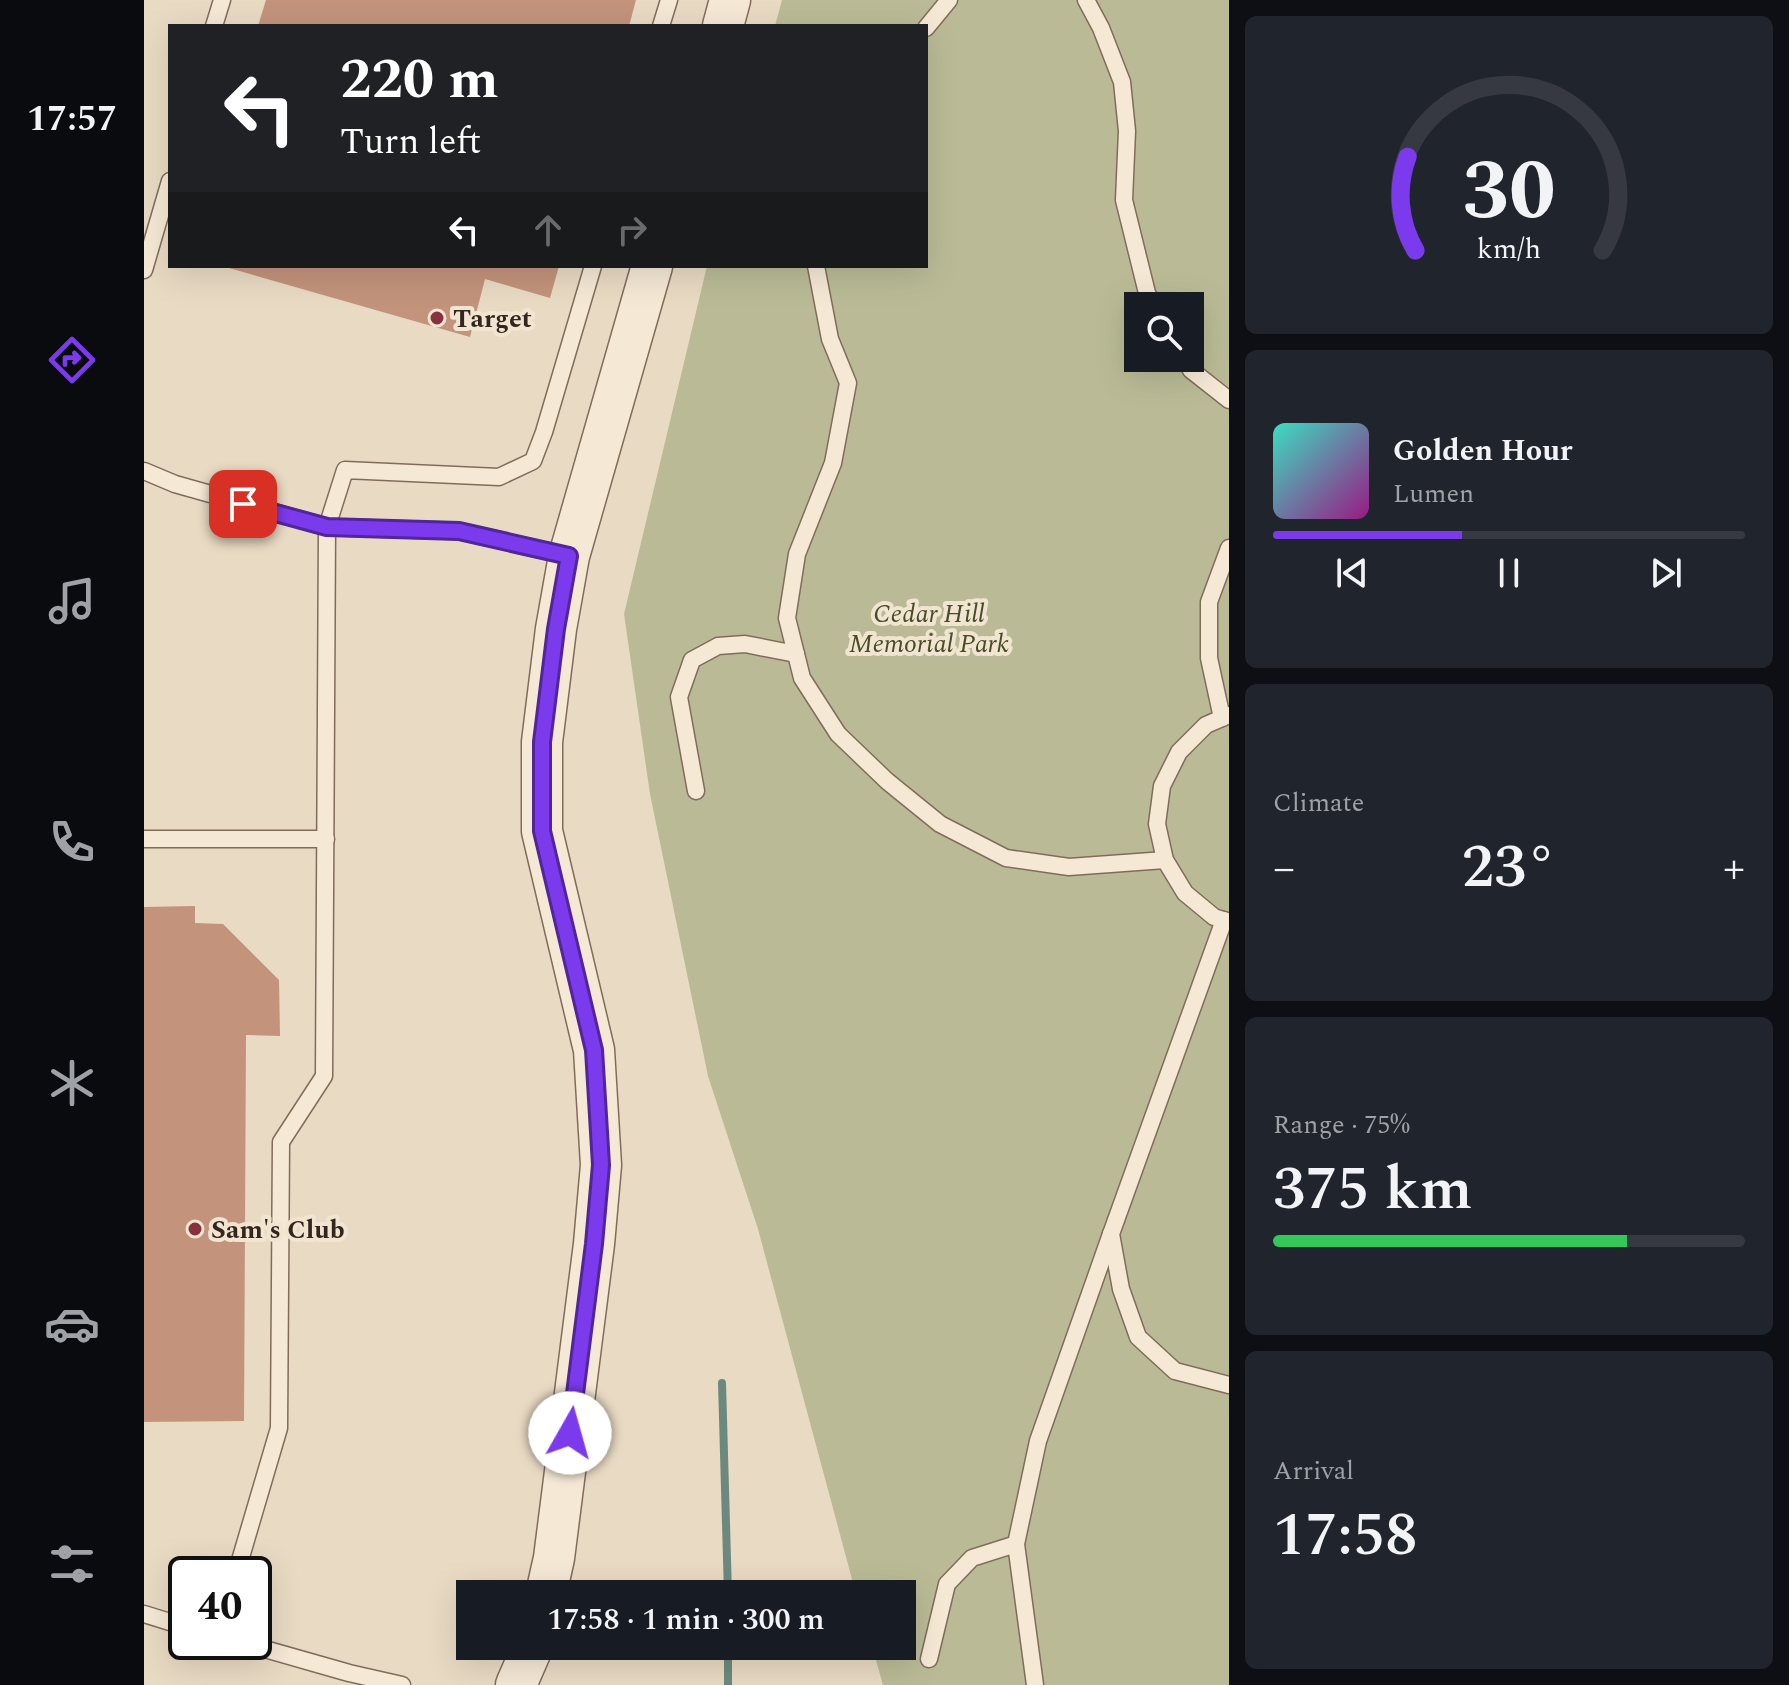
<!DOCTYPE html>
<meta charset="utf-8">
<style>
body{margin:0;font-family:Spectral,serif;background:#20242c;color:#f1f3f6;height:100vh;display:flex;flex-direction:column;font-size:30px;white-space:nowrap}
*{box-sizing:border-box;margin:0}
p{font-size:26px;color:#9ea1a6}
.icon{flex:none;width:44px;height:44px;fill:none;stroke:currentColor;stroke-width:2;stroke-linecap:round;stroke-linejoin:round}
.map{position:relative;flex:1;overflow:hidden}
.details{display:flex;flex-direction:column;gap:16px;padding:16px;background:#0d0f14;width:560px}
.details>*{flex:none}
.guide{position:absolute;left:24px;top:24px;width:760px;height:244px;border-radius:0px;box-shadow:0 8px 32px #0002;background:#202124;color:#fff;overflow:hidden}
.controls{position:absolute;left:980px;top:292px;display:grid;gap:16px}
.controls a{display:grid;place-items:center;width:80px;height:80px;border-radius:0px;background:#171b24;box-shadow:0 8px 32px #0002;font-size:40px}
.speed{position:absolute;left:24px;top:1556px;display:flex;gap:16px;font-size:40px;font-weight:700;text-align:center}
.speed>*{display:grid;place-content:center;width:104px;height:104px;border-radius:50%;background:#171b24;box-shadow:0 8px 32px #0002;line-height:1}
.speed .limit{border:4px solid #111;border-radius:12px;background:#fff;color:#111}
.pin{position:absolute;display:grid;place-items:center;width:68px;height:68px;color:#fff;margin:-34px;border-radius:16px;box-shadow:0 4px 12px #0006}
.me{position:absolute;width:88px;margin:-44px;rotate:7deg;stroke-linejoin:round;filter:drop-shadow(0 0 6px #0008)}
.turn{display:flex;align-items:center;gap:28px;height:168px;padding:0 40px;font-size:36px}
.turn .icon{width:104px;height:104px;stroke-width:2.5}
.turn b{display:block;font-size:56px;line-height:68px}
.lanes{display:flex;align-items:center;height:76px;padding:0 40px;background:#0003;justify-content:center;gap:40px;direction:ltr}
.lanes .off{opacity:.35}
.big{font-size:60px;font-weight:600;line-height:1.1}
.details .tile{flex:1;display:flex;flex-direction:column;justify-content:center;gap:12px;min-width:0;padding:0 28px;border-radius:12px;background:#20242c}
.details .dial{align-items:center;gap:0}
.dial svg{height:208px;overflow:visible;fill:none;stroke:#363941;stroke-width:7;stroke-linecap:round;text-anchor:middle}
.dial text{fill:#f1f3f6;stroke:none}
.song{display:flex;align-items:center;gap:24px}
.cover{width:96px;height:96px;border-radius:12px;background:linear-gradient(135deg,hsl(170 70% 55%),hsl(310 70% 35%))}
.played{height:8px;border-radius:4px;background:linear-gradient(90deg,#7c3aed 40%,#363941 40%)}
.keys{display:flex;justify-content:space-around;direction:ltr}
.heat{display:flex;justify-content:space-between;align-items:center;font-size:44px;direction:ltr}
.charge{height:12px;border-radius:6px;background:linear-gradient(90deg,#34c759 75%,#363941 0)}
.trip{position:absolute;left:312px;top:1580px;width:460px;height:80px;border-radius:0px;background:#171b24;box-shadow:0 8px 32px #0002;font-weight:600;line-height:80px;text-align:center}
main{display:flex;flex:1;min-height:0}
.dock{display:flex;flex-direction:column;width:144px;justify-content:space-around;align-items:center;background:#090b0e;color:#9ea1a6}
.dock .icon{width:56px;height:56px}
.dock .on{color:#7c3aed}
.dock b{font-size:36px;color:#f1f3f6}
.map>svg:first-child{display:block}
.cemetery{fill:#babb96;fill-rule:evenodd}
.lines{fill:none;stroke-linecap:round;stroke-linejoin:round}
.stream{stroke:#6d897f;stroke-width:8}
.building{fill:#c3937c}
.service-casing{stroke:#816c5c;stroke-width:19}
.tertiary-casing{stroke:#816c5c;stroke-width:43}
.service{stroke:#f5e8d5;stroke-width:16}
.tertiary{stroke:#f5e8d5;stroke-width:40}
.route-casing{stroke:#51269a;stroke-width:20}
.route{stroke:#7c3aed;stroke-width:14}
.poi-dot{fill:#89323b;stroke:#f1e5d1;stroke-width:3}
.labels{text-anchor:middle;stroke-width:8;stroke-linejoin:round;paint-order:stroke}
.poi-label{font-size:26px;font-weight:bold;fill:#32261e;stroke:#f1e5d1;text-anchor:start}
.park-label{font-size:26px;font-style:italic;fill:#474d27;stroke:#f1e5d1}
</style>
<main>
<nav class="dock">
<b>17:57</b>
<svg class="icon on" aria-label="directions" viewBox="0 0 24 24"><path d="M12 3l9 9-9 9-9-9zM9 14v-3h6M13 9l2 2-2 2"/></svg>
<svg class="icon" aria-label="music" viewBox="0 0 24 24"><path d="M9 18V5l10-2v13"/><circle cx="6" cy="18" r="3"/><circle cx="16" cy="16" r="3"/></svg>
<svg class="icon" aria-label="phone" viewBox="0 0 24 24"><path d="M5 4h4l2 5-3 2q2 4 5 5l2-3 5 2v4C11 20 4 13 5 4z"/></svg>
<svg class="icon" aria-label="climate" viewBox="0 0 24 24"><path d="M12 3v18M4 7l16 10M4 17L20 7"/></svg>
<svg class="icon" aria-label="car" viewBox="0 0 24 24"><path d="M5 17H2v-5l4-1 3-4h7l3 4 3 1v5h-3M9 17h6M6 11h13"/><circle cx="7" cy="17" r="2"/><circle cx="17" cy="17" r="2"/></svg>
<svg class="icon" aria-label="filters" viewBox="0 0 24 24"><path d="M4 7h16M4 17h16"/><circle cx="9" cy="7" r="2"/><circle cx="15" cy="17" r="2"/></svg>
</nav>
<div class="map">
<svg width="1085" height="1685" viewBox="0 0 1085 1685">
<rect width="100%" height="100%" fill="#e9dac3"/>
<!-- cemetery -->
<path class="cemetery" d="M638 0H1085V1685H739L728 1646H758V1594H712L614 1229 564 1076 506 794 480 614 563 266H782V26H631ZM994 306H1046V358H994Z"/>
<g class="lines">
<!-- stream -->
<g class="stream">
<polyline points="578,1383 584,1594"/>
<polyline points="584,1685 584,1646"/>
</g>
</g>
<!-- building -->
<g class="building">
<polygon points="122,0 492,0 485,26 114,26"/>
<polygon points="78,266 415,266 406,298 341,279 326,337"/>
<polygon points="51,906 51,923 79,924 135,980 136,1036 102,1035 100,1421 0,1422 0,907"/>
</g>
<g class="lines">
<defs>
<g id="service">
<polyline points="942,0 957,28 978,82 983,131 980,200 1003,293 1010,306"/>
<polyline points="70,26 78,0"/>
<polyline points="517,26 525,0"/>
<polyline points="782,28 805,0"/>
<polyline points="672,266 686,339 704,383 689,463 653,554 643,618 658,678 694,734 743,781 796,824 862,858 925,867 1021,860"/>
<polyline points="0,270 26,181"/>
<polyline points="1040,358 1047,370 1085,400"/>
<polyline points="0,471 31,484 183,527 315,531 425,556"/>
<polyline points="1085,715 1062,725 1035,752 1018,786 1013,824 1021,860 1041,893 1070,917 1085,922"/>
<polyline points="1078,718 1065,658 1065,602 1085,548"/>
<polyline points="552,791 535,697 548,660 574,646 601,644 652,654"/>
<polyline points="0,839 182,839"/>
<polyline points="1080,920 967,1234 977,1289 994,1337 1031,1371 1085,1385"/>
<polyline points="92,1574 135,1428 137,1142 180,1076 183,527 201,470 355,477 389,461 400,432 449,266"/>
<polyline points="0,1614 42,1627"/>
<polyline points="96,1642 205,1673 258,1685"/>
<polyline points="785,1659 803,1584 828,1558 872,1544"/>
<polyline points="891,1685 872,1544 894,1441 967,1234"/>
</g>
<g id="tertiary">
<polyline points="579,26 586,0"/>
<polyline points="402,1594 410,1558 450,1244 457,1165 450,1050 398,831 398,742 412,629 425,556 508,266"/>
<polyline points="372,1685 389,1646"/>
</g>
</defs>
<!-- service casing -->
<use href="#service" class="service-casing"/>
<!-- tertiary casing -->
<use href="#tertiary" class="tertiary-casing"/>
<!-- service -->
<use href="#service" class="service"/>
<!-- tertiary -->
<use href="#tertiary" class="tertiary"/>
</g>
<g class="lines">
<defs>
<polyline id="route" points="99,504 183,527 315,531 425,556 412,629 398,742 398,831 450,1050 457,1165 450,1244 426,1433"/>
</defs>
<!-- route casing -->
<use href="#route" class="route-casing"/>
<!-- route -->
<use href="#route" class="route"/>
</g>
<!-- markers -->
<g class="poi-dot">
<circle cx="293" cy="318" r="8"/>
<circle cx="51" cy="1229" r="8"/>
</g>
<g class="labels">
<!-- poi labels -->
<g class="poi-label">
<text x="309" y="327">Target</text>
<text x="67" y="1238">Sam's Club</text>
</g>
<!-- park labels -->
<g class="park-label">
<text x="785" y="622">Cedar Hill<tspan x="785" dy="30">Memorial Park</tspan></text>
</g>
</g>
</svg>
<div class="controls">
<a><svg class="icon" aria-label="search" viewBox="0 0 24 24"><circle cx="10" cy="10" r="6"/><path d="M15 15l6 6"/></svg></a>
</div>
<div class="speed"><div class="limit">40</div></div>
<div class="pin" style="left:99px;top:504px;background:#d93025"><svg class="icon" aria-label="arrive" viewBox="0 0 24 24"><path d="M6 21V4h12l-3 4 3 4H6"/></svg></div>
<svg class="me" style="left:426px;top:1433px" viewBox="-20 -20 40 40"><circle r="19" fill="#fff"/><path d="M0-13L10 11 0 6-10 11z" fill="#7c3aed"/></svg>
<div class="trip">17:58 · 1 min · 300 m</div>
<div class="guide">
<div class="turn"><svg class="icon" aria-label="left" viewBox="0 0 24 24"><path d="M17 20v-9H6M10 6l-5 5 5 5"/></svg><div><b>220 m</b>Turn left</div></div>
<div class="lanes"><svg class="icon" aria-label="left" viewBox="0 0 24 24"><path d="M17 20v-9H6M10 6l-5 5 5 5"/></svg><svg class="icon off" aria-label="ahead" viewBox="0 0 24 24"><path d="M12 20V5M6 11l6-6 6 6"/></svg><svg class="icon off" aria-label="right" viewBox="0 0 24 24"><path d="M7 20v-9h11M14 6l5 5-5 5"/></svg></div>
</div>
</div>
<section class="details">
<div class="tile dial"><svg viewBox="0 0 100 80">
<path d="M14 69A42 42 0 1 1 86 69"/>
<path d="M14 69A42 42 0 0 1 11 33" stroke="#7c3aed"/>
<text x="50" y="56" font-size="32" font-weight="700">30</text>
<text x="50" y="72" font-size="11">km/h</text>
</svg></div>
<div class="tile">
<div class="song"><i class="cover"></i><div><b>Golden Hour</b><p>Lumen</p></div></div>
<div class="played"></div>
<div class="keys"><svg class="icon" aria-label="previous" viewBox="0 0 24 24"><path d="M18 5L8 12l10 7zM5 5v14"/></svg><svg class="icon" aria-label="pause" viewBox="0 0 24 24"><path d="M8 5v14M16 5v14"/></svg><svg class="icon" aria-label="next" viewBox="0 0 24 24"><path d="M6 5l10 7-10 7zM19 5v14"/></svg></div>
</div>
<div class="tile"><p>Climate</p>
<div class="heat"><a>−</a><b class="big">23°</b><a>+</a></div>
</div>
<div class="tile"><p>Range · 75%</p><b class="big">375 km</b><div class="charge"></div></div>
<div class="tile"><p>Arrival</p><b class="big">17:58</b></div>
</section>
</main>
